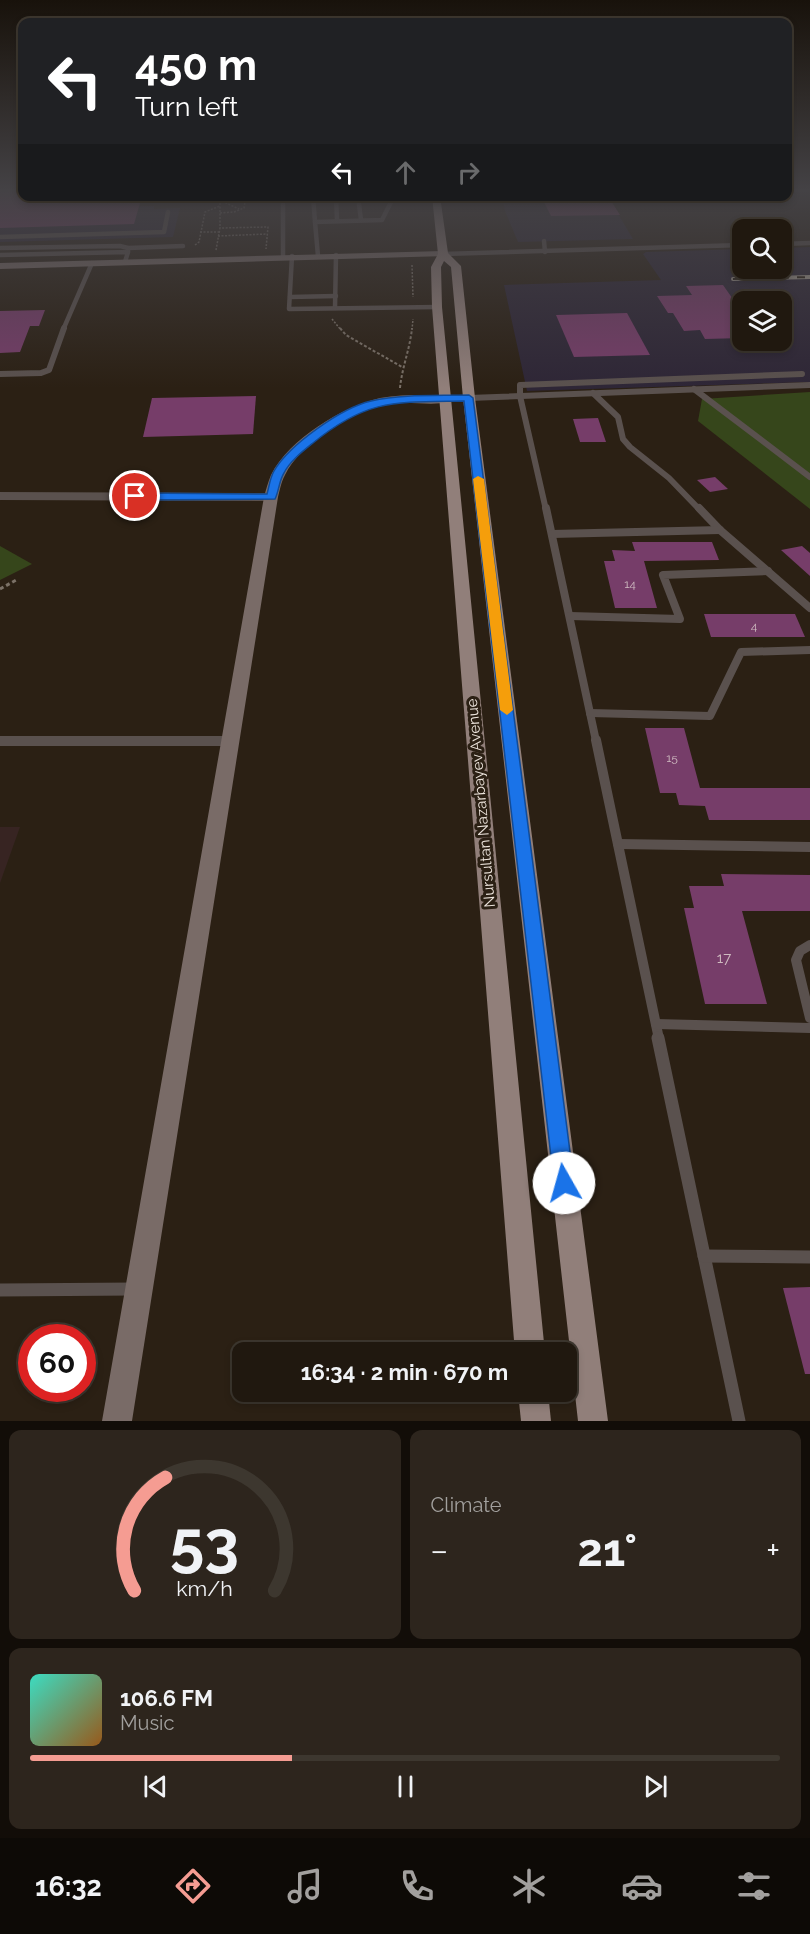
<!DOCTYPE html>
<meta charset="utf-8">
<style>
body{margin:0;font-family:Raleway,sans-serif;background:#2d251d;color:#f1f3f6;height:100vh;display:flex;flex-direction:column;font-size:22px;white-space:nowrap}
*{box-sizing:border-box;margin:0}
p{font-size:20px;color:#a2a09e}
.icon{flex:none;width:33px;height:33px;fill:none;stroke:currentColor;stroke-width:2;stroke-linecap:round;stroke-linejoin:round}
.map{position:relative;height:1421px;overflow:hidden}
.sheet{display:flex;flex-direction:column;gap:9px;padding:9px;background:#120d08;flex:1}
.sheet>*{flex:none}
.hud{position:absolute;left:18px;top:18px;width:774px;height:183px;border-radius:12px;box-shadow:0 3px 9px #0003,0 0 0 2px #3d372f;background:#202124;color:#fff;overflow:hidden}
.buttons{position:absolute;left:732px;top:219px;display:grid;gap:12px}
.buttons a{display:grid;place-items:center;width:60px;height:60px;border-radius:12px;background:#20180f;box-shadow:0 3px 9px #0003,0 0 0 2px #3d372f;font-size:30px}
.speed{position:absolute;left:18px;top:1324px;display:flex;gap:12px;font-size:30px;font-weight:700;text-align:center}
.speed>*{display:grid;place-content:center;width:78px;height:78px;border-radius:50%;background:#20180f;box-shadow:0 3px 9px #0003,0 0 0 2px #3d372f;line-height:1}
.speed .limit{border:9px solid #d22;background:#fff;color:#111}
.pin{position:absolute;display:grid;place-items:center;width:51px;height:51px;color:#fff;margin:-26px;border:3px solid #fff;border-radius:50%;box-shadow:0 2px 6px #0007}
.me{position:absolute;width:66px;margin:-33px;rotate:353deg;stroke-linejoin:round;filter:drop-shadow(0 0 4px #0008)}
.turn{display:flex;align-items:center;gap:21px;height:126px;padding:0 18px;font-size:27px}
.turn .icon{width:78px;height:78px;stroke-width:2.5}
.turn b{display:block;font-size:42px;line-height:51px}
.lanes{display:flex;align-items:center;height:57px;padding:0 18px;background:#0003;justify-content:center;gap:30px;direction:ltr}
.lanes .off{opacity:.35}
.big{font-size:45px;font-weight:700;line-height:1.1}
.sheet .tile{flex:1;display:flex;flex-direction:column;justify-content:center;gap:9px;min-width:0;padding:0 21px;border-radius:12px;background:#2d251d}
.sheet .dial{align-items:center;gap:0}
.dial svg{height:156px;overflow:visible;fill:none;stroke:#3d372f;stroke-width:7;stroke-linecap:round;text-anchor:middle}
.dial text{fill:#f1f3f6;stroke:none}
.song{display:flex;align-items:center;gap:18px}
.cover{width:72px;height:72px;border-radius:9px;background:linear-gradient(135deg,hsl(170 70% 55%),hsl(30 70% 35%))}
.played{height:6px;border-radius:3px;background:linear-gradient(90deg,#f59c92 35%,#3d372f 35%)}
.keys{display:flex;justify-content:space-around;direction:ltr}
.heat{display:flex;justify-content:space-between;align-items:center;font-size:33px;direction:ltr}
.sheet .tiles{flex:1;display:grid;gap:9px;grid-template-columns:1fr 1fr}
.tile:last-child{grid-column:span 2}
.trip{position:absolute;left:232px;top:1342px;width:345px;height:60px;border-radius:12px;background:#20180f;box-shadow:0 3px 9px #0003,0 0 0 2px #3d372f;font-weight:700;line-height:60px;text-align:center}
.tabs{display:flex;height:96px;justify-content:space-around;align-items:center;background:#0d0a06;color:#a2a09e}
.tabs .icon{width:42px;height:42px}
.tabs .on{color:#f59c92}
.tabs b{font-size:27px;color:#f1f3f6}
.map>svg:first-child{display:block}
.industrial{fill:#2e2636;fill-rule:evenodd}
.education{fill:#372422}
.green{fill:#36461b}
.building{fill:#763d69}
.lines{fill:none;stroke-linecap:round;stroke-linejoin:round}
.path-far2{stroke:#7b7167;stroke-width:1.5;stroke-dasharray:2 1.5;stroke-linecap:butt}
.path-far1{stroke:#7b7167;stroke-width:2;stroke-dasharray:3 2;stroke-linecap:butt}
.path{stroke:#7b7167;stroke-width:3;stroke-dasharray:4 3;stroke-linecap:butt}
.lane-far4{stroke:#5a514e;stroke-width:4.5}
.lane-far3{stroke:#5a514e;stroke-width:6}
.lane-far2{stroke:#5a514e;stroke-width:8}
.lane-far1{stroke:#5a514e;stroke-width:10}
.lane{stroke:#5a514e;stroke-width:13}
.street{fill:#5a514e;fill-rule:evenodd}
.secondary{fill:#796b67;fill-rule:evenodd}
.primary{fill:#917f7a;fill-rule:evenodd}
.rail-casing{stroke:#a59c92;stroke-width:4}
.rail{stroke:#2b2014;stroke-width:2;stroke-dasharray:8;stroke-linecap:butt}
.route{fill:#1a73e8;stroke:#114b97;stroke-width:1.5}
.slow{fill:#f59e0b}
.labels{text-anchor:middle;stroke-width:6;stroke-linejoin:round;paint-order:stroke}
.number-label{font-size:12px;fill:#cfbbc0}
.street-label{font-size:15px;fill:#ede5dd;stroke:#2b2014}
.near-number-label{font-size:15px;fill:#cfbbc0}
</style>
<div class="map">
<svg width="810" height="1421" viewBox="0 0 810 1421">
<rect width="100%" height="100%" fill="#2b2014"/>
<!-- industrial -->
<g class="industrial">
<polygon points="0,189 22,189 22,196 142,197 140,206 154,206 154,209 180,208 173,237 0,242"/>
<polygon points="502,197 608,197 633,239 518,242 505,211"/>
<path d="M810 247V382L527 391 504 285 661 280 643 254 646 252 742 249V268H782V248ZM742 302H782V340H742Z"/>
</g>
<!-- education -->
<polygon class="education" points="0,827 20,827 0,883"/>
<!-- green -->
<g class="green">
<polygon points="810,392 810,509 698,421 702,399"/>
<polygon points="0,546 32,564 0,580"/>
</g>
<!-- building -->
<g class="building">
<polygon points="0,189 22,189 22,196 142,196 134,224 0,228"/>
<polygon points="541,196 608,196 620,215 551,216"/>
<polygon points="723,285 742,312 742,338 705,339 700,330 684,331 673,313 668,313 657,296 692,295 686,286"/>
<polygon points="45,310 39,326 30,326 20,352 0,353 0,311"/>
<polygon points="627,313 650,355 574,357 556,315"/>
<polygon points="256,396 253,434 143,437 152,398"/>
<polygon points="598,418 606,442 580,442 573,419"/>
<polygon points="715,477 728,489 710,492 697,480"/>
<polygon points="632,542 712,542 719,560 644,561 657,608 615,608 604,561 615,561 612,550 635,551"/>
<polygon points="802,546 810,553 810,576 781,550"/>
<polygon points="704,614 795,614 805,637 711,637"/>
<polygon points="645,728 684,728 700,788 810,788 810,820 709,820 705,806 679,805 676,793 660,793"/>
<polygon points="721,874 810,875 810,911 742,911 767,1004 705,1004 684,908 694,908 689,886 724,886"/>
<polygon points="810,1287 810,1374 805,1374 783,1288"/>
</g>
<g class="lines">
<!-- path-far2 -->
<g class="path-far2">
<polyline points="220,196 220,228"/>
<polyline points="220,200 245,199"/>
<polyline points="222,201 239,209"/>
<polyline points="220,213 234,212 244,208 246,196"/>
<polyline points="200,232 219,232"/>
<polyline points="218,236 267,234"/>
<polyline points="195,245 199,242 205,212 220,206"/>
<polyline points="216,250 220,228 268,227 266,249"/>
<polyline points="412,265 413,297"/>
<polyline points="332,319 341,330"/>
<polyline points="412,330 413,319"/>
</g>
<!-- path-far1 -->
<g class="path-far1">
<polyline points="340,328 346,335 402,367"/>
<path d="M400 388C402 367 410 349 412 328"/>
</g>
<!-- path -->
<polyline class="path" points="0,589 18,579"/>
<!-- lane-far4 -->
<g class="lane-far4">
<polyline points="283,196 283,257"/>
<polyline points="313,196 315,222"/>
<polyline points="336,196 337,220"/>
<polyline points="358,196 361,220"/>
<polyline points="0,237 164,232 168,212"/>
<polyline points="544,241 545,252"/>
<polyline points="782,244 810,243"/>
<polyline points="0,248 120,246 128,248 128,252"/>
<polyline points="128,248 183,246"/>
<polyline points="443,254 742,245"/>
<polyline points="0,255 128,252 125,262"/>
<polyline points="292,256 289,309 437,307"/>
<polyline points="318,256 315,222 382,220 394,196"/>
<polyline points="290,297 336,296"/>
<polyline points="335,308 336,255"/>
<polyline points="63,330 92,263"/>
</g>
<!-- lane-far3 -->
<g class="lane-far3">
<polyline points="0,374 41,373 49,370 64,328"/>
<polyline points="694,389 810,477"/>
<polyline points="593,393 618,417 623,439 630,447 669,478 700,510"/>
<polyline points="469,398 810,385"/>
<polyline points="546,510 520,396 520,385 802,374"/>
</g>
<!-- lane-far2 -->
<g class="lane-far2">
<polyline points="546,508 596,741"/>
<polyline points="699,508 720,530 810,608"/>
<polyline points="552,534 720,530"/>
<polyline points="570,616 680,619 663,575 768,571"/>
<polyline points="590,713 710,716 741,652 810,650"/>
<polyline points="0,741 230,741"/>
</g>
<!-- lane-far1 -->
<g class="lane-far1">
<polyline points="596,740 659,1039"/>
<polyline points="0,741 230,741"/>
<polyline points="618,844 810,847"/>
<polyline points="810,945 800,951 796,960 810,1018"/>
<polyline points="656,1024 810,1028"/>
</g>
<!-- lane -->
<g class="lane">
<polyline points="658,1038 739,1421"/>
<polyline points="704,1256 810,1257"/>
<polyline points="0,1290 135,1289"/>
</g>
<!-- street -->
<polygon class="street" points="0,492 271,493 278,497 271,501 0,500"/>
<!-- secondary -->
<g class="secondary">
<polygon points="443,251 446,252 446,256 0,269 0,263"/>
<path d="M445 395 451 399 449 402C431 406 409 401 389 404 356 409 300 443 285 475 281 482 280 490 278 497L132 1421H102L264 497C266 490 268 482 271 475 289 439 342 407 380 398 401 394 423 395 445 395Z"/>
</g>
<!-- primary -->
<g class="primary">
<polygon points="432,196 440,196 448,253 461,266 475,398 608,1421 578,1421 463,398 451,267 444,261 441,267 442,307 545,1353 515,1353 432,307 431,267 438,254"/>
<polygon points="518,1392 548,1392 551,1421 521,1421"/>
</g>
<defs>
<polyline id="rail" points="733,279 810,277"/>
</defs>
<!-- rail casing -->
<use href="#rail" class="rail-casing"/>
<!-- rail -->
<use href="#rail" class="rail"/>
</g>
<!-- sky -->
<linearGradient id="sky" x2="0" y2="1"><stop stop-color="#18120b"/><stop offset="0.49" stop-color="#444245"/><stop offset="1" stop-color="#444245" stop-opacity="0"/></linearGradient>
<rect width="810" height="388" fill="url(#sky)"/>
<!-- route -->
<path class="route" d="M469 395 473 398 574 1183 571 1190 564 1192 557 1190 554 1183 464 401C397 402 368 398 313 443 303 451 290 461 284 473 279 481 279 491 275 499L135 500 130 496 135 493 267 494C269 487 270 478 274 471 289 445 341 408 371 401 403 394 436 396 469 395Z"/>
<!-- slow -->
<polygon class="slow" points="478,476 484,479 513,710 507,715 500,710 473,479"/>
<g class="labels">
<!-- number labels -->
<g class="number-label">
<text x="630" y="588">14</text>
<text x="754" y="630">4</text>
<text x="672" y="762">15</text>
</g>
<!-- street labels -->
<g class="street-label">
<text transform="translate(481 803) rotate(-95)" y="5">Nursultan Nazarbayev Avenue</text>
</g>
<!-- near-number labels -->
<g class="near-number-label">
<text x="724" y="963">17</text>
</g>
</g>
</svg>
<div class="buttons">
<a><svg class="icon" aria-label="search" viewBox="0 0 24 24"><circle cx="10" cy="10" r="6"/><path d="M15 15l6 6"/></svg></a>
<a><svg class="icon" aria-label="layers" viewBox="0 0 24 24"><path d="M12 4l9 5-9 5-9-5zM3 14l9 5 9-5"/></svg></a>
</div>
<div class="speed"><div class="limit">60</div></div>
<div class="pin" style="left:135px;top:496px;background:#d93025"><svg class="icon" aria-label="arrive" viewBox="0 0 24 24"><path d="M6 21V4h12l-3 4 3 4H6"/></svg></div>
<svg class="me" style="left:564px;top:1183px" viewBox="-20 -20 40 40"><circle r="19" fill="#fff"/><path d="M0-13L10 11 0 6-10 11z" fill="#1a73e8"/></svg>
<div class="trip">16:34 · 2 min · 670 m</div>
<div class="hud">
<div class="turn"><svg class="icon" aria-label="left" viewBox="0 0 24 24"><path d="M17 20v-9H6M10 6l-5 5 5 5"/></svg><div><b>450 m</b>Turn left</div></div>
<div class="lanes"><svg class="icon" aria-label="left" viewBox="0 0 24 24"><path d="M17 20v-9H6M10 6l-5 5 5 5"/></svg><svg class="icon off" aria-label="ahead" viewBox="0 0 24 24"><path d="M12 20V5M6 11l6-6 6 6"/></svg><svg class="icon off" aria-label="right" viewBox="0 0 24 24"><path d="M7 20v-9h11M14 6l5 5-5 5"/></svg></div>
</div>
</div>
<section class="sheet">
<div class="tiles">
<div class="tile dial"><svg viewBox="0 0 100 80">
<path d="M14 69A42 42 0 1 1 86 69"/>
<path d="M14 69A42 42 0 0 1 30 11" stroke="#f59c92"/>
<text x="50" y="56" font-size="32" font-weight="700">53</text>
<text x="50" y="72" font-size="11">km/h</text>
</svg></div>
<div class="tile"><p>Climate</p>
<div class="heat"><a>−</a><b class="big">21°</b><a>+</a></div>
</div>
<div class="tile">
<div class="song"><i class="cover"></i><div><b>106.6 FM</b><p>Music</p></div></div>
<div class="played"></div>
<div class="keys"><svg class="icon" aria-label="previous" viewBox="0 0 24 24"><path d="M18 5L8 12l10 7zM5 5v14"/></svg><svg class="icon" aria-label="pause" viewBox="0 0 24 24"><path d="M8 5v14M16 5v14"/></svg><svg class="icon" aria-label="next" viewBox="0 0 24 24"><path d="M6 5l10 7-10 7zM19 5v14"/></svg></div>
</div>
</div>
</section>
<nav class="tabs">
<b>16:32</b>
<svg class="icon on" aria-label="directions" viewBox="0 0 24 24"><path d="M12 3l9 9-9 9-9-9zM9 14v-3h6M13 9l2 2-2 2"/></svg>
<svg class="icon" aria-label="music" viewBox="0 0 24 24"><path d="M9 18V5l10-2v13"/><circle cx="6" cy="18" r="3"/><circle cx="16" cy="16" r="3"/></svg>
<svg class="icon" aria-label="phone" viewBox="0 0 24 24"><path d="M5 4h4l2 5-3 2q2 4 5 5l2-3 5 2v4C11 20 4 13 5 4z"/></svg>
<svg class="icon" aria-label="climate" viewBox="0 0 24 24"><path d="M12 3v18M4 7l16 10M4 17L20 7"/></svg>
<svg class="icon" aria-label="car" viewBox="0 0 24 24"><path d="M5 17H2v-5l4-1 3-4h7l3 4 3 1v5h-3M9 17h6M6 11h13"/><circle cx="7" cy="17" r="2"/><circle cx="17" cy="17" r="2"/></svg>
<svg class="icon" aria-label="filters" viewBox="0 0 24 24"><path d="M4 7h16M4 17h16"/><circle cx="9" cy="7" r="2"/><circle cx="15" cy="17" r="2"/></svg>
</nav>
